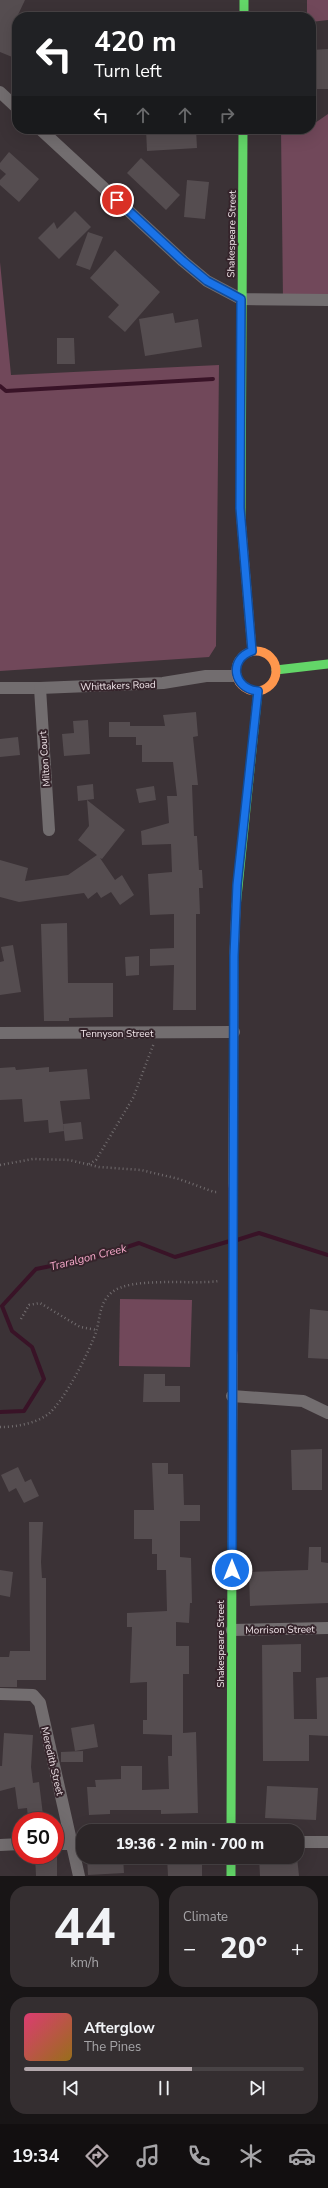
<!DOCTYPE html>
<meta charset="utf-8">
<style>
body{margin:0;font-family:"Nunito Sans",sans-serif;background:#342e30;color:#f1f3f6;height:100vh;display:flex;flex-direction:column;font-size:15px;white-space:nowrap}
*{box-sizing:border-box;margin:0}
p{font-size:13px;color:#a6a5a8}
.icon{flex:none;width:22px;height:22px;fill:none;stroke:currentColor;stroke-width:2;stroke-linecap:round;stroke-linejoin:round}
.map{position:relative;height:1876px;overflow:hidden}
.drawer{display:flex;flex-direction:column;gap:10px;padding:10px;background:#181516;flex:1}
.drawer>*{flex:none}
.hud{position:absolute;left:12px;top:12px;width:304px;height:122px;border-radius:16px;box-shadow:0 4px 16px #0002,0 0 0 1px #484345;background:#202124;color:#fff;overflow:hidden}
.speed{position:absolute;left:12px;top:1812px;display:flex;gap:8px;font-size:20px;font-weight:700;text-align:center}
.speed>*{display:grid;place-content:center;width:52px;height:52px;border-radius:50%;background:#2c2628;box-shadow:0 4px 16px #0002,0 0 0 1px #484345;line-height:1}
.speed .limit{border:6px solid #d22;background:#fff;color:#111}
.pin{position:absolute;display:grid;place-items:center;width:34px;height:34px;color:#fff;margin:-17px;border:2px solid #fff;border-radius:50%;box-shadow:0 1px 4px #0007}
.me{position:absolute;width:44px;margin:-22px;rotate:0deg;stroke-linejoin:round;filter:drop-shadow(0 0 3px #0008)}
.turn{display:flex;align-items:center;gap:14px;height:84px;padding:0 16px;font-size:18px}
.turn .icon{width:52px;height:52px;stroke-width:2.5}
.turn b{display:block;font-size:28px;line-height:34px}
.lanes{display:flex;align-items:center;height:38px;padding:0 16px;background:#0003;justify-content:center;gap:20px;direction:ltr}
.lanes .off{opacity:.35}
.big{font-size:30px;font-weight:800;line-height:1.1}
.drawer .widget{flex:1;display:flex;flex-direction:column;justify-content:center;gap:6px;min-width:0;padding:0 14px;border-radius:16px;background:#342e30}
.drawer .dial{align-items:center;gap:0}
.dial b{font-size:52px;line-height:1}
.song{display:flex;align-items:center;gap:12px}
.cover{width:48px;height:48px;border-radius:6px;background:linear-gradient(135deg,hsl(340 70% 55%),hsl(40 70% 35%))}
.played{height:4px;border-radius:2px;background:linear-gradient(90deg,#b3a8ac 60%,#484345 60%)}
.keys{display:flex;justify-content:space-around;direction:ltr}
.heat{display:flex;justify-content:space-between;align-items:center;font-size:22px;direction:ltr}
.drawer .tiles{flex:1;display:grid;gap:10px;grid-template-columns:1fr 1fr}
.widget:last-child{grid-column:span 2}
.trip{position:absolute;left:76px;top:1824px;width:228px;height:40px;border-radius:16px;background:#2c2628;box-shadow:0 4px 16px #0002,0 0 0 1px #484345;font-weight:800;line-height:40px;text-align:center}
.menu{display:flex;height:64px;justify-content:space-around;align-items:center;background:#120f10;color:#a6a5a8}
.menu .icon{width:28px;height:28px}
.menu .selected{color:#b3a8ac}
.menu b{font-size:18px;color:#f1f3f6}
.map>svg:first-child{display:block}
.green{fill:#71485a}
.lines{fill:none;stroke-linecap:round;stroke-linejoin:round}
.stream{stroke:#391327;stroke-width:4}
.building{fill:#554d50}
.path{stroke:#716c6e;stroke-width:2.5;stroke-dasharray:1 3;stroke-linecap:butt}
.street{stroke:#726d6f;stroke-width:12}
.fast{stroke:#63d668;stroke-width:9}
.slow{stroke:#ff974d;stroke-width:9}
.jam{stroke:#b3261e;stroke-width:9}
.route-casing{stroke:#114b97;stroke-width:10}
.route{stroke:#1a73e8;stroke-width:7}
.labels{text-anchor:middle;stroke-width:4;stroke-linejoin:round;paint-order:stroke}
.street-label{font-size:10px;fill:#f3e7ec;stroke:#35242b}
.water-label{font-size:11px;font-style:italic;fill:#faabcd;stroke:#35242b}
</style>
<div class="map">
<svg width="328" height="1876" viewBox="0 0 328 1876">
<rect width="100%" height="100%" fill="#3b3236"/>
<!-- green -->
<g class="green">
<polygon points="307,0 328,0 328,20 311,22 311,17 307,17"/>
<polygon points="328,114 328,300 283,300 281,129 311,129 311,123 315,123"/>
<polygon points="0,262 11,375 219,365 216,646 209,657 0,671"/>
<polygon points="120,1299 192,1300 190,1367 119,1366"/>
</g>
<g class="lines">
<!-- stream -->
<g class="stream">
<polyline points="0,386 6,391 213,379"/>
<polyline points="237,1240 259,1233 328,1255"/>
<polyline points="0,1412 24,1411 44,1379 32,1347 12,1331 2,1306 36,1269 100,1256 139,1243 175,1257 230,1241"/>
</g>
</g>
<!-- building -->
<g class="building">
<polygon points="0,0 25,0 17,17 17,59 0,52"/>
<polygon points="328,49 328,89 311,89 311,50"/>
<polygon points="146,129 196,129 197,148 147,151"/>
<polygon points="9,152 39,179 19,202 0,185 0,180 6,174 0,169 0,163"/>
<polygon points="141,158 180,195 166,210 127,173"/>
<polygon points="187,180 209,182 205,219 184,217"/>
<polygon points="75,211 91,227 59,259 38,238 54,222 57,229"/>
<polygon points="88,232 103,237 90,270 76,265"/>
<polygon points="115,250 160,292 125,332 108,317 119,305 90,278"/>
<polygon points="173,313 175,323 198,319 202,347 145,356 139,319"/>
<polygon points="57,338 74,338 75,364 57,364"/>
<polygon points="196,712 198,736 193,737 198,785 192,785 194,836 197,836 199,870 202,870 203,888 199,888 200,914 196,914 196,1010 173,1010 174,965 150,966 150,949 174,948 174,914 150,915 148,874 172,872 171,844 142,845 141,831 169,823 167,796 177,796 173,762 142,762 142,745 136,745 136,737 109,737 109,722 130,722 130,726 165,726 163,715"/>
<polygon points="88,720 90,754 64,756 62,734 74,733 73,721"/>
<polygon points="18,737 20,755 0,757 0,739"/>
<polygon points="93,784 94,799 78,801 77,786"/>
<polygon points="154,786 156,800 139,803 136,789"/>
<polygon points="87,800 125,830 102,859 100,858 115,880 122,875 134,895 120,905 111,892 101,898 97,892 88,899 84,893 19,902 0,897 0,860 28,868 25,881 68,875 97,855 78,840 89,826"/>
<polygon points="67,923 68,983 113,983 113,1017 69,1018 69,1021 44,1021 41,924"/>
<polygon points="13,945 21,992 0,995 0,962 4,961 1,947"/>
<polygon points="139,956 139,975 126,976 125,957"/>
<polygon points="15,1067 16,1070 49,1067 49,1072 87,1069 90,1099 60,1101 64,1131 49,1133 48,1120 24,1122 22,1099 0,1100 0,1068"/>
<polygon points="81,1122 83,1139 65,1141 63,1124"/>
<polygon points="310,1309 328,1311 328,1359 308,1358"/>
<polygon points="144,1374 165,1374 165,1386 180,1386 180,1402 143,1402"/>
<polygon points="322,1449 322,1490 292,1490 291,1450"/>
<polygon points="152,1463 168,1463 168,1474 183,1474 184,1505 200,1505 200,1521 180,1521 180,1557 191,1558 192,1603 190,1603 189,1623 176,1622 176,1646 189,1646 189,1674 183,1674 183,1733 196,1732 198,1813 161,1814 161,1810 110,1810 110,1814 89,1815 87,1787 96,1787 95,1780 121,1779 121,1766 142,1766 142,1790 169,1789 168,1756 172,1756 172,1735 143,1734 143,1720 147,1720 147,1682 130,1683 132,1627 127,1627 127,1613 167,1611 166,1570 157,1570 157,1554 152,1554 152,1539 134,1539 134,1510 154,1510"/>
<polygon points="18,1467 25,1482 31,1479 39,1496 24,1503 16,1488 9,1492 1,1475"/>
<polygon points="29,1522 43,1522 41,1562 42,1578 46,1578 46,1680 17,1680 17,1687 0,1687 0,1657 9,1657 10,1651 30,1651"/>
<polygon points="309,1547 321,1547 321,1562 328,1563 328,1603 250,1606 249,1572 308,1570"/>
<polygon points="0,1570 13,1572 10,1597 0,1595"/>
<polygon points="301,1644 301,1672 293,1672 294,1719 317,1719 316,1678 328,1677 328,1736 309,1735 309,1761 263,1761 262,1645"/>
<polygon points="94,1724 98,1747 75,1751 71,1728"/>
<polygon points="4,1733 33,1735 31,1767 33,1783 39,1782 43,1815 28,1817 27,1808 18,1809 15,1787 0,1791 0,1766 2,1766"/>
<polygon points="83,1751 83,1762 61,1762 61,1752"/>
<polygon points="267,1786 318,1788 316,1820 265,1818"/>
<polygon points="35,1855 57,1855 57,1876 36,1876"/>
<polygon points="87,1857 123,1857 124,1873 88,1875"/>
<polygon points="167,1857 202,1857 202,1876 168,1876"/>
<polygon points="259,1857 297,1857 299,1876 260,1876"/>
</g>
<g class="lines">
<!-- path -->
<g class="path">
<polyline points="89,1164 96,1160 133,1098 154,1043"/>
<polyline points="0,1165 33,1159 69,1160 99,1167 141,1170 179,1179 214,1192 219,1192"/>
<polyline points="21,1319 29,1305 40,1303 80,1327 97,1330"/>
<path d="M0 1427C15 1427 34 1424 47 1415 63 1404 91 1349 97 1329 100 1316 100 1303 111 1293 130 1276 192 1285 219 1281"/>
</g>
<!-- street -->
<g class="street">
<polyline points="0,92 17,108"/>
<polyline points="40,129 183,261 207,281 241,299 328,300"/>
<polyline points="0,688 40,688 163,683 206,676 236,676"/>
<polyline points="40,688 49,830"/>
<polyline points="0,1033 234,1032"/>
<polyline points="232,1396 303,1401 328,1413"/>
<polyline points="232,1630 328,1628"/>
<polyline points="0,1694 33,1695 40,1703 79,1876"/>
<polyline points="297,1842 328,1842"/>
<polyline points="55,1844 83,1844"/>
<polyline points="0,1845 21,1844"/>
</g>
<!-- fast -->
<g class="fast">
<polyline points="244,0 244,17"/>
<polyline points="241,519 243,129"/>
<polyline points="276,670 328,664"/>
<polyline points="236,907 258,691"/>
<polyline points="231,1831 232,1542"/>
<polyline points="231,1857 231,1876"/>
</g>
<!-- slow -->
<g class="slow">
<polyline points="241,519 252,651"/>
<circle cx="256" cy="671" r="20"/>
<polyline points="233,1186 234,956 236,907"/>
<polyline points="232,1542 233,1353"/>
</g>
<!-- jam -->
<polyline class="jam" points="233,1353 233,1186"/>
</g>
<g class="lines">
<defs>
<path id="route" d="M117 200 183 261 207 281 241 299 240 508 252 651C228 659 233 689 258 691L237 885 234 956 232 1570"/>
</defs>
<!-- route casing -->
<use href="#route" class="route-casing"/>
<!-- route -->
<use href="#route" class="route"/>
</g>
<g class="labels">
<!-- street labels -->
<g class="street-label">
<text transform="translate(231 234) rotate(-89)" y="4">Shakespeare Street</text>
<text transform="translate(118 685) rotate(-2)" y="4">Whittakers Road</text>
<text transform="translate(44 759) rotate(-94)" y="4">Milton Court</text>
<text x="117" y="1037">Tennyson Street</text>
<text transform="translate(280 1629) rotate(-1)" y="4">Morrison Street</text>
<text transform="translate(220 1644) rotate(-90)" y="4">Shakespeare Street</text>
<text transform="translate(53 1761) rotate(77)" y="4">Meredith Street</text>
</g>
<!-- water labels -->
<g class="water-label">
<text transform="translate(88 1257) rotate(-14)" y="4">Traralgon Creek</text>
</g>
</g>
</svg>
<div class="speed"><div class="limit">50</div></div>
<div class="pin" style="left:117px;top:200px;background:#d93025"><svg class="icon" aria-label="arrive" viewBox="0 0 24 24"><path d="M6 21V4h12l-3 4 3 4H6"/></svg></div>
<svg class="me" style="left:232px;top:1570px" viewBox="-20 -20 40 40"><circle r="17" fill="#1a73e8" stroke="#fff" stroke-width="3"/><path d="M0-11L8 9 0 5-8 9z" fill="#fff"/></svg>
<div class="trip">19:36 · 2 min · 700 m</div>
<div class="hud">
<div class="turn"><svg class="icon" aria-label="left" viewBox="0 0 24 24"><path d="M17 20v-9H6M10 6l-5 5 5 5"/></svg><div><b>420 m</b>Turn left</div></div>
<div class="lanes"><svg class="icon" aria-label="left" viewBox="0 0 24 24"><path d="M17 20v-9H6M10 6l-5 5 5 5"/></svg><svg class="icon off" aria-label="ahead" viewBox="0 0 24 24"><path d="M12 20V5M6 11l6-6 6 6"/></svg><svg class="icon off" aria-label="ahead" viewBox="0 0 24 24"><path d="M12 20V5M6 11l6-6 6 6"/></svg><svg class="icon off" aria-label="right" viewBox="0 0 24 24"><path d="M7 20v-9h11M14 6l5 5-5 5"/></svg></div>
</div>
</div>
<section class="drawer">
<div class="tiles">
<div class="widget dial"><b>44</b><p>km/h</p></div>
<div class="widget"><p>Climate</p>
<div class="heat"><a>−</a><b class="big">20°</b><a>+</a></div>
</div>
<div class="widget">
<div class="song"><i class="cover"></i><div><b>Afterglow</b><p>The Pines</p></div></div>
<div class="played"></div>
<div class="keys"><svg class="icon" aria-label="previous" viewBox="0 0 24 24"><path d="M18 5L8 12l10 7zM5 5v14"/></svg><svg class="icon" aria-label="pause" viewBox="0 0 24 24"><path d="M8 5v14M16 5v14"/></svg><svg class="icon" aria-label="next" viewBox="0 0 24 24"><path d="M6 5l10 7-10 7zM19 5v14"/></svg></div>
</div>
</div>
</section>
<nav class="menu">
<b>19:34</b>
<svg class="icon selected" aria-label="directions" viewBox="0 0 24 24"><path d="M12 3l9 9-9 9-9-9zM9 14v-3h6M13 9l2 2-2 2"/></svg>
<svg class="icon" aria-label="music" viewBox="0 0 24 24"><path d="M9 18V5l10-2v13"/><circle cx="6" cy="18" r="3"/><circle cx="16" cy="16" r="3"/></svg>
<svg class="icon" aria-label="phone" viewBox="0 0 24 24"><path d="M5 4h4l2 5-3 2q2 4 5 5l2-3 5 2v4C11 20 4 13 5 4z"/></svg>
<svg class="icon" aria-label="climate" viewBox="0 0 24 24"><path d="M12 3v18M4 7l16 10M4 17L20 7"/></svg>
<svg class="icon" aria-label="car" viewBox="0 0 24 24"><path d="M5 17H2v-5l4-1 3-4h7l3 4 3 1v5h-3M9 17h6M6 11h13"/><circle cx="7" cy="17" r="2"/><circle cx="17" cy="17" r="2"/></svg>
</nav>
